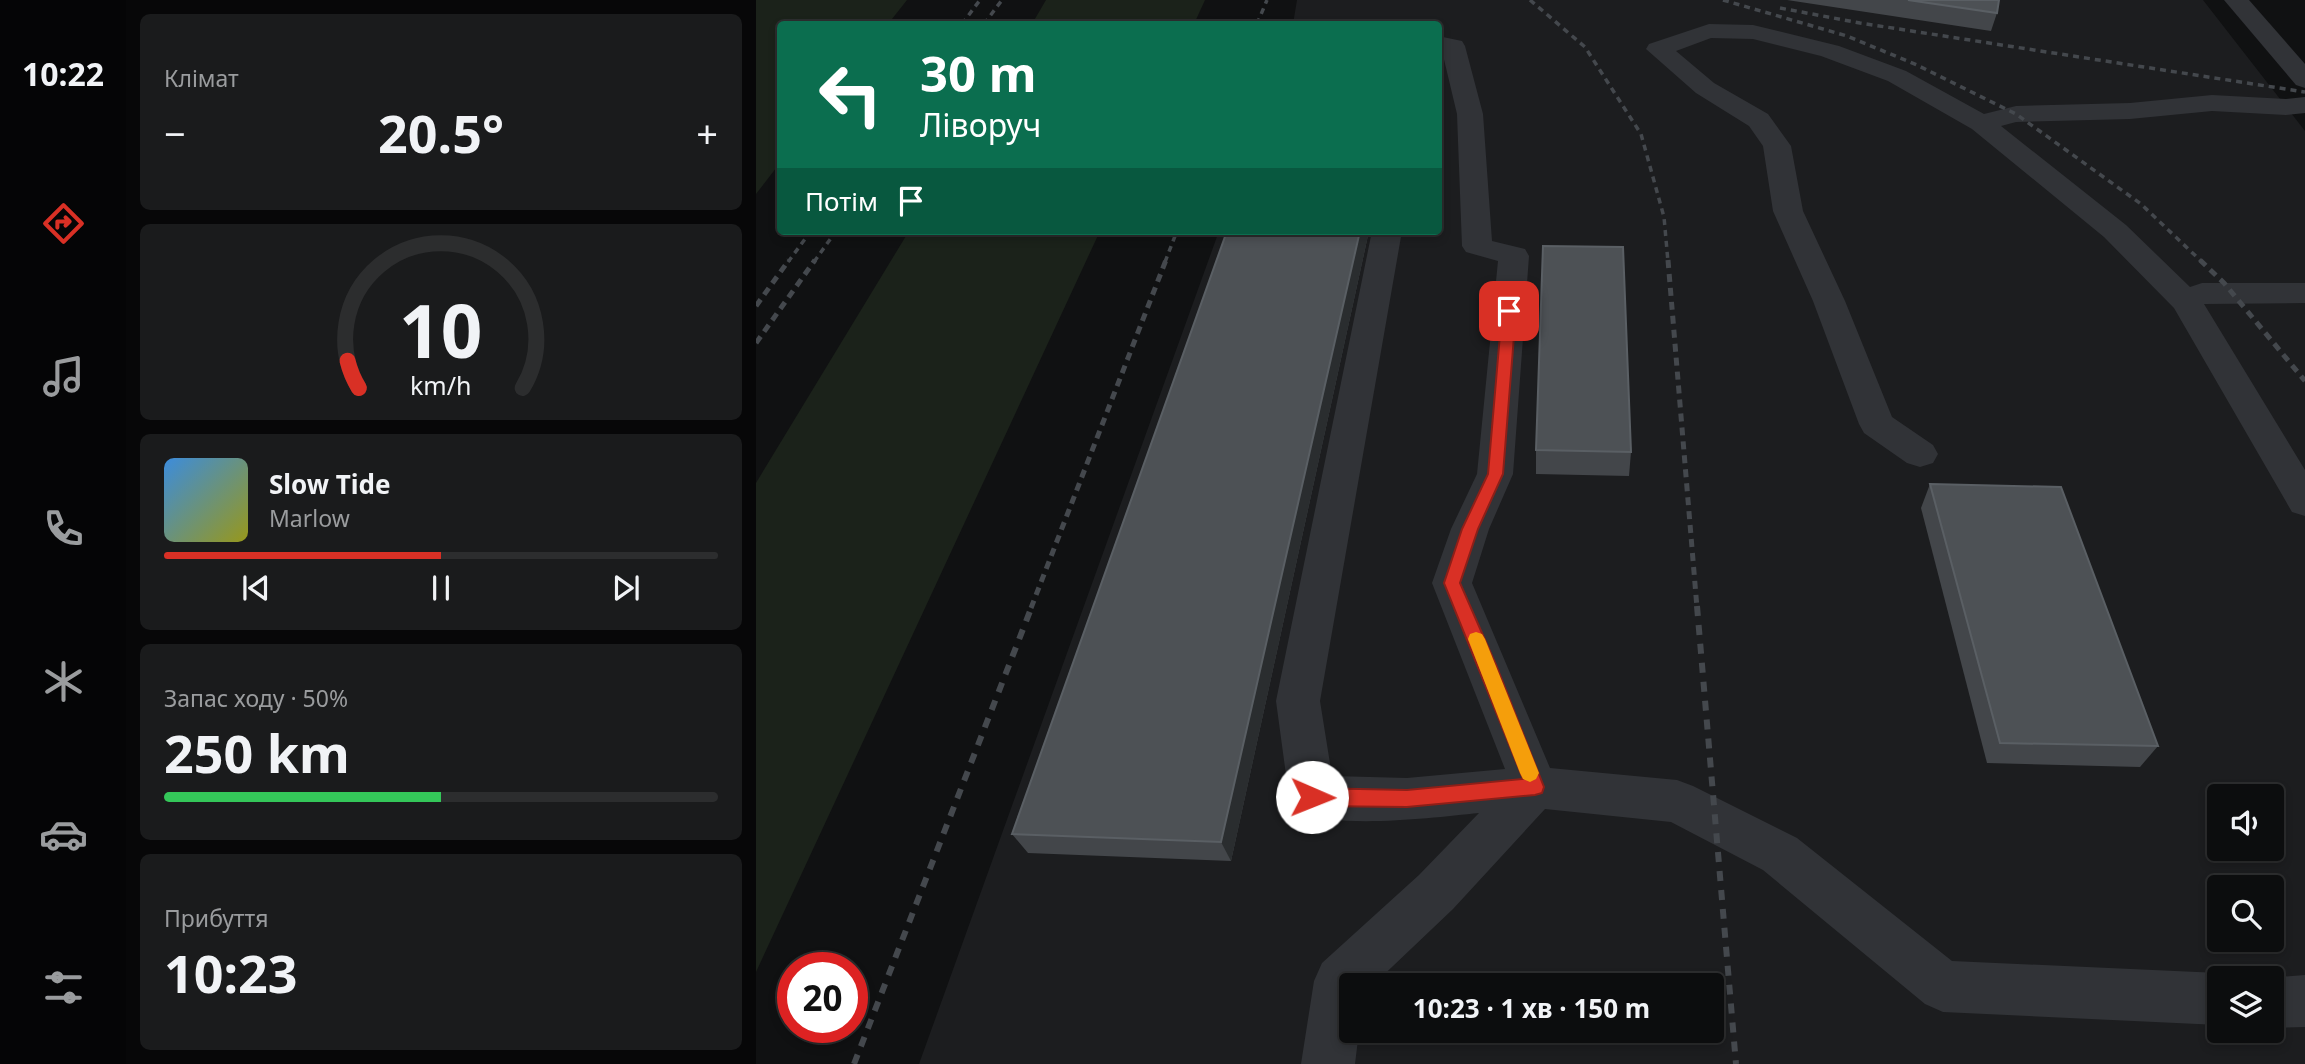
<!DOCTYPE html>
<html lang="uk">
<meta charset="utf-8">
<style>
body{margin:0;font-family:"Noto Sans",sans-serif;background:#1a1b1c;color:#f1f3f6;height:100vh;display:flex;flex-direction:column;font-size:26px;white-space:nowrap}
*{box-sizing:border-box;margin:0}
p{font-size:23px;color:#9a9c9e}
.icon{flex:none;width:38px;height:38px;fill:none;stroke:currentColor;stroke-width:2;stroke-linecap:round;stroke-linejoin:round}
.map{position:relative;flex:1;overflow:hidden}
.drawer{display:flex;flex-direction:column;gap:14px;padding:14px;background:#070708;width:630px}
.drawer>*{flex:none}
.guide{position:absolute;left:21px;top:21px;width:665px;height:214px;border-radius:7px;box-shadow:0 4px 10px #0003,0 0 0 2px #2c2d2e;background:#0b6e4f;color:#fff;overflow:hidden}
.tools{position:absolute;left:1451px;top:784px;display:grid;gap:14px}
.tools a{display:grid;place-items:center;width:77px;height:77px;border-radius:7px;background:#0c0d0e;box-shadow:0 4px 10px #0003,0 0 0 2px #2c2d2e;font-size:35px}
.speed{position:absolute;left:21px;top:952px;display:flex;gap:14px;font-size:35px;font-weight:700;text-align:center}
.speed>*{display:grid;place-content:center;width:91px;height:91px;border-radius:50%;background:#0c0d0e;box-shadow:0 4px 10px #0003,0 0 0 2px #2c2d2e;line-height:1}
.speed .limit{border:10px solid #d22;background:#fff;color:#111}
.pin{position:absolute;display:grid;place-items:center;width:60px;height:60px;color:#fff;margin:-30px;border-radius:14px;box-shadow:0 4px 10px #0006}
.me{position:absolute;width:77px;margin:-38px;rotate:91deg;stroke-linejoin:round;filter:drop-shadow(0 0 5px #0008)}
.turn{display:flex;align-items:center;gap:24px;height:147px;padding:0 28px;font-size:32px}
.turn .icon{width:91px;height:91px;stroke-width:2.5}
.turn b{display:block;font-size:49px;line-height:60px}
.then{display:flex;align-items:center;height:66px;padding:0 28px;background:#0003;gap:14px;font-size:26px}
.big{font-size:52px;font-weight:700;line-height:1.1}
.drawer .widget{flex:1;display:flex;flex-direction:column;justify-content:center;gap:10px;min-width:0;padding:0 24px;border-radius:10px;background:#1a1b1c}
.drawer .dial{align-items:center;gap:0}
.dial svg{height:182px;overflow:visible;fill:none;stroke:#2c2d2e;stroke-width:7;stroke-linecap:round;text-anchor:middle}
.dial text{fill:#f1f3f6;stroke:none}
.song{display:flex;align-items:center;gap:21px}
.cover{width:84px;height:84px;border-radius:10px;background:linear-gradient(135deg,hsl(210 70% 55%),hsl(60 70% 35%))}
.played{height:7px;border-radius:4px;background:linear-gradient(90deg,#d93025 50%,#2c2d2e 50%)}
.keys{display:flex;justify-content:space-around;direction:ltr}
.heat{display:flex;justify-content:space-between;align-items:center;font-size:38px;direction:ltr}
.charge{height:10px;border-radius:5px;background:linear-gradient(90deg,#34c759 50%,#2c2d2e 0)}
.trip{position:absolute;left:583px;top:973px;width:385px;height:70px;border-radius:7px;background:#0c0d0e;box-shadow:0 4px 10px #0003,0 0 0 2px #2c2d2e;font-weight:700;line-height:70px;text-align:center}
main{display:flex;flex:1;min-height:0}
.dock{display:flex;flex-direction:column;width:126px;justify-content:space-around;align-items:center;background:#050506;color:#9a9c9e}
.dock .icon{width:49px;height:49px}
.dock .current{color:#d93025}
.dock b{font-size:32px;color:#f1f3f6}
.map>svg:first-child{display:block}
.built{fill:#1c1d1f;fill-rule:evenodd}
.green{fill:#1b221a}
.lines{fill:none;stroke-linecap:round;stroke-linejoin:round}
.minor{fill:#313337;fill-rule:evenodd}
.rail-far2{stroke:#44484d;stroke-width:3.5;stroke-dasharray:6 5;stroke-linecap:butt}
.rail-far1{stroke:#44484d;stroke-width:5;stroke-dasharray:8 6;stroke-linecap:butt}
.rail{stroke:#44484d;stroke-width:6;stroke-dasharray:10 9;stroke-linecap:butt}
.wall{fill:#43464a}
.shaded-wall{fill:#2a2d2f}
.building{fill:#4d5155;stroke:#5a5f64;stroke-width:2}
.route{fill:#d93025;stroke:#8d1f18;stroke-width:2}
.slow{fill:#f59e0b}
</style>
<main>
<nav class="dock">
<b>10:22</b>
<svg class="icon current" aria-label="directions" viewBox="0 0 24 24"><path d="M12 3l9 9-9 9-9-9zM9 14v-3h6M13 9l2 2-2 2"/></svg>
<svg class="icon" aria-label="music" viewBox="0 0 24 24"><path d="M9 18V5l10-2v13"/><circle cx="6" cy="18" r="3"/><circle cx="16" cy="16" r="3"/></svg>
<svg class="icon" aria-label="phone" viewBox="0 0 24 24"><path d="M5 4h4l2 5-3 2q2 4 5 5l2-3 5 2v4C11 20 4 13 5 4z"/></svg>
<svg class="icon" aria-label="climate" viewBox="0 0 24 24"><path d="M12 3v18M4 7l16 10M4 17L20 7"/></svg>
<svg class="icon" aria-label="car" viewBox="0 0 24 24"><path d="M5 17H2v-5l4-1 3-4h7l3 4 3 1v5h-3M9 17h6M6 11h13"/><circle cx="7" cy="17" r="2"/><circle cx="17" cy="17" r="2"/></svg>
<svg class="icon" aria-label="filters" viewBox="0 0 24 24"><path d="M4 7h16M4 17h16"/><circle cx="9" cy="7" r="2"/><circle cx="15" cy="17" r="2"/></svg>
</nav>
<section class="drawer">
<div class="widget"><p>Клімат</p>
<div class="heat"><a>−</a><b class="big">20.5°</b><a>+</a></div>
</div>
<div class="widget dial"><svg viewBox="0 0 100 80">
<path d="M14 69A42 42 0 1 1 86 69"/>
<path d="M14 69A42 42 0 0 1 9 57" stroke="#d93025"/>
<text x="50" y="56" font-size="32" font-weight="700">10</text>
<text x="50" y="72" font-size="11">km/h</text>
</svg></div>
<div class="widget">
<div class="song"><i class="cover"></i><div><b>Slow Tide</b><p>Marlow</p></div></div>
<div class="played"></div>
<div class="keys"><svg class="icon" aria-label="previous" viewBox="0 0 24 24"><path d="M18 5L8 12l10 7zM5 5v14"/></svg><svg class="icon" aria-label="pause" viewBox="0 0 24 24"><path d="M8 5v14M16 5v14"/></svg><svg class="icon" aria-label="next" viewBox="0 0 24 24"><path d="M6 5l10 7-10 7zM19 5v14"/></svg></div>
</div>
<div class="widget"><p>Запас ходу · 50%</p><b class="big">250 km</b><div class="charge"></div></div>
<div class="widget"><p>Прибуття</p><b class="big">10:23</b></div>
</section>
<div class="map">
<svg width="1549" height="1064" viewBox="0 0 1549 1064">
<rect width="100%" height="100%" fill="#101112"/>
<!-- built -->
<path class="built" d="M541 0H1447L1549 131V1064H163L463 231H682V24H537ZM1463 796H1516V849H1463ZM1463 887H1516V940H1463ZM1463 978H1516V1031H1463ZM595 985H956V1031H595Z"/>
<!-- green -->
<g class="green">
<polygon points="0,0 151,0 132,24 24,24 24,163 0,194"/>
<polygon points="290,0 449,0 438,24 276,24"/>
<polygon points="153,231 344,231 0,972 0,483"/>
</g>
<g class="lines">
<!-- minor -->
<g class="minor">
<polygon points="1468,0 1493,0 1549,64 1549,88 1540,85"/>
<polygon points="953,24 997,25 1083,46 1150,71 1228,114 1260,106 1374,103 1456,95 1530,99 1549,97 1549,113 1530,115 1456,111 1374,119 1260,122 1245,126 1370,225 1434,287 1446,283 1549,283 1549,303 1448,304 1549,470 1549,516 1536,512 1418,308 1348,237 1216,129 1132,81 1065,56 997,39 955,38 920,51 958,83 1012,114 1035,146 1047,211 1089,301 1136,417 1177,445 1182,454 1177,463 1164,467 1151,463 1108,433 1103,424 1057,301 1017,211 1007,146 993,126 940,93 890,49 893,44"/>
<path d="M682 36 706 41 709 46 727 114 736 241 769 249 773 256 757 474 733 529 716 583 794 768 921 780 937 786 1041 838 1196 961 1463 973 1476 978H1463V1025L1187 1012 1169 1004 1007 870 915 822 789 809 697 909 617 985H595V1031H603L599 1064H545L558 981 566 963 663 875 723 813C674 818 585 829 540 812L533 797 520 701 616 231H646L564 701 576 776 651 778 749 769 676 583 695 529 721 474 742 261 710 252 706 246 701 114 686 51 682 50Z"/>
<polygon points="1549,975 1549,1027 1516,1028 1516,978 1511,978"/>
</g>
<!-- rail-far2 -->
<g class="rail-far2">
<polyline points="774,0 829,47 885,134 908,217 912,262"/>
<polyline points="967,0 1091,36 1161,65 1260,114 1385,204 1446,262"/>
<polyline points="1024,8 1104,23 1549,92"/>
<polyline points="206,24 224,0"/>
<polyline points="228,24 246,0"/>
<polyline points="501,24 511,0"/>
<polyline points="32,262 55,231"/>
<polyline points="58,262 80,231"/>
<polyline points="409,262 421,231"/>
</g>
<!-- rail-far1 -->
<g class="rail-far1">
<polyline points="912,260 941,608"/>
<polyline points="1444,260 1468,283 1549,381"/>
<polyline points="0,306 33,260"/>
<polyline points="0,343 59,260"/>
<polyline points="275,608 410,260"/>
</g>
<!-- rail -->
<g class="rail">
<polyline points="941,606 980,1064"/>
<polyline points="98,1064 276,606"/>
</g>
</g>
<!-- wall -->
<g class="wall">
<polygon points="1031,0 1243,0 1241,13 1235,31"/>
<polygon points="471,231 613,231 475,861 272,853 256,834"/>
<polygon points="780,450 875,452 873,476 780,474"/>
<polygon points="1174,484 1402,746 1384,767 1231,763 1165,508"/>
</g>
<!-- shaded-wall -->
<polygon class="shaded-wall" points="604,231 613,231 475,861 465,842"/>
<!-- building -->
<g class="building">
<polygon points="1152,0 1243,0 1241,13"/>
<polygon points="471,231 604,231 465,842 256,834"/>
<polygon points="787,246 867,247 875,452 780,450"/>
<polygon points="1174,484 1305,487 1402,746 1244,743"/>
</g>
<!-- route -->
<polygon class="route" points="753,306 760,311 747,474 722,529 704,583 740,665 788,787 786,793 779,795 651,807 556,806 550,803 547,797 550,791 556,788 651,790 767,779 688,583 706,529 732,474 746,311"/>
<!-- slow -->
<polygon class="slow" points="720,632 726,634 729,639 783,773 780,779 774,782 767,779 764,773 712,639 714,634"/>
</svg>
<div class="tools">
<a><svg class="icon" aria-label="sound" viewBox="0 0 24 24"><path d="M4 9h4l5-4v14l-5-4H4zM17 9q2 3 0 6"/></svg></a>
<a><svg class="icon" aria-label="search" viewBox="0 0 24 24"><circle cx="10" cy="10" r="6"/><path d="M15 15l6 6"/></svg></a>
<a><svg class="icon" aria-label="layers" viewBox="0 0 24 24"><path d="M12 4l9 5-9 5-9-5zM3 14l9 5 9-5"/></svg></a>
</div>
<div class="speed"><div class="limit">20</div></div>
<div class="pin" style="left:753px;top:311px;background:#d93025"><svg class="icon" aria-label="arrive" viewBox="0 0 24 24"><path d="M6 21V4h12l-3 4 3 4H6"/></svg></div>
<svg class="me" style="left:556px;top:797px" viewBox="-20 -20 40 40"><circle r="19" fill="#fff"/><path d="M0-13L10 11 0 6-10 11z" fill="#d93025"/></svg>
<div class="trip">10:23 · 1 хв · 150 m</div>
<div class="guide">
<div class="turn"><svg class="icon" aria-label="left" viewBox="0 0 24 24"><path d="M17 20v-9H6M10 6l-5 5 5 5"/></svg><div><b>30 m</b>Ліворуч</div></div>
<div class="then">Потім<svg class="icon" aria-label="arrive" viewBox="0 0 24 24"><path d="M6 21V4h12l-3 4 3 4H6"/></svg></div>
</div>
</div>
</main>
